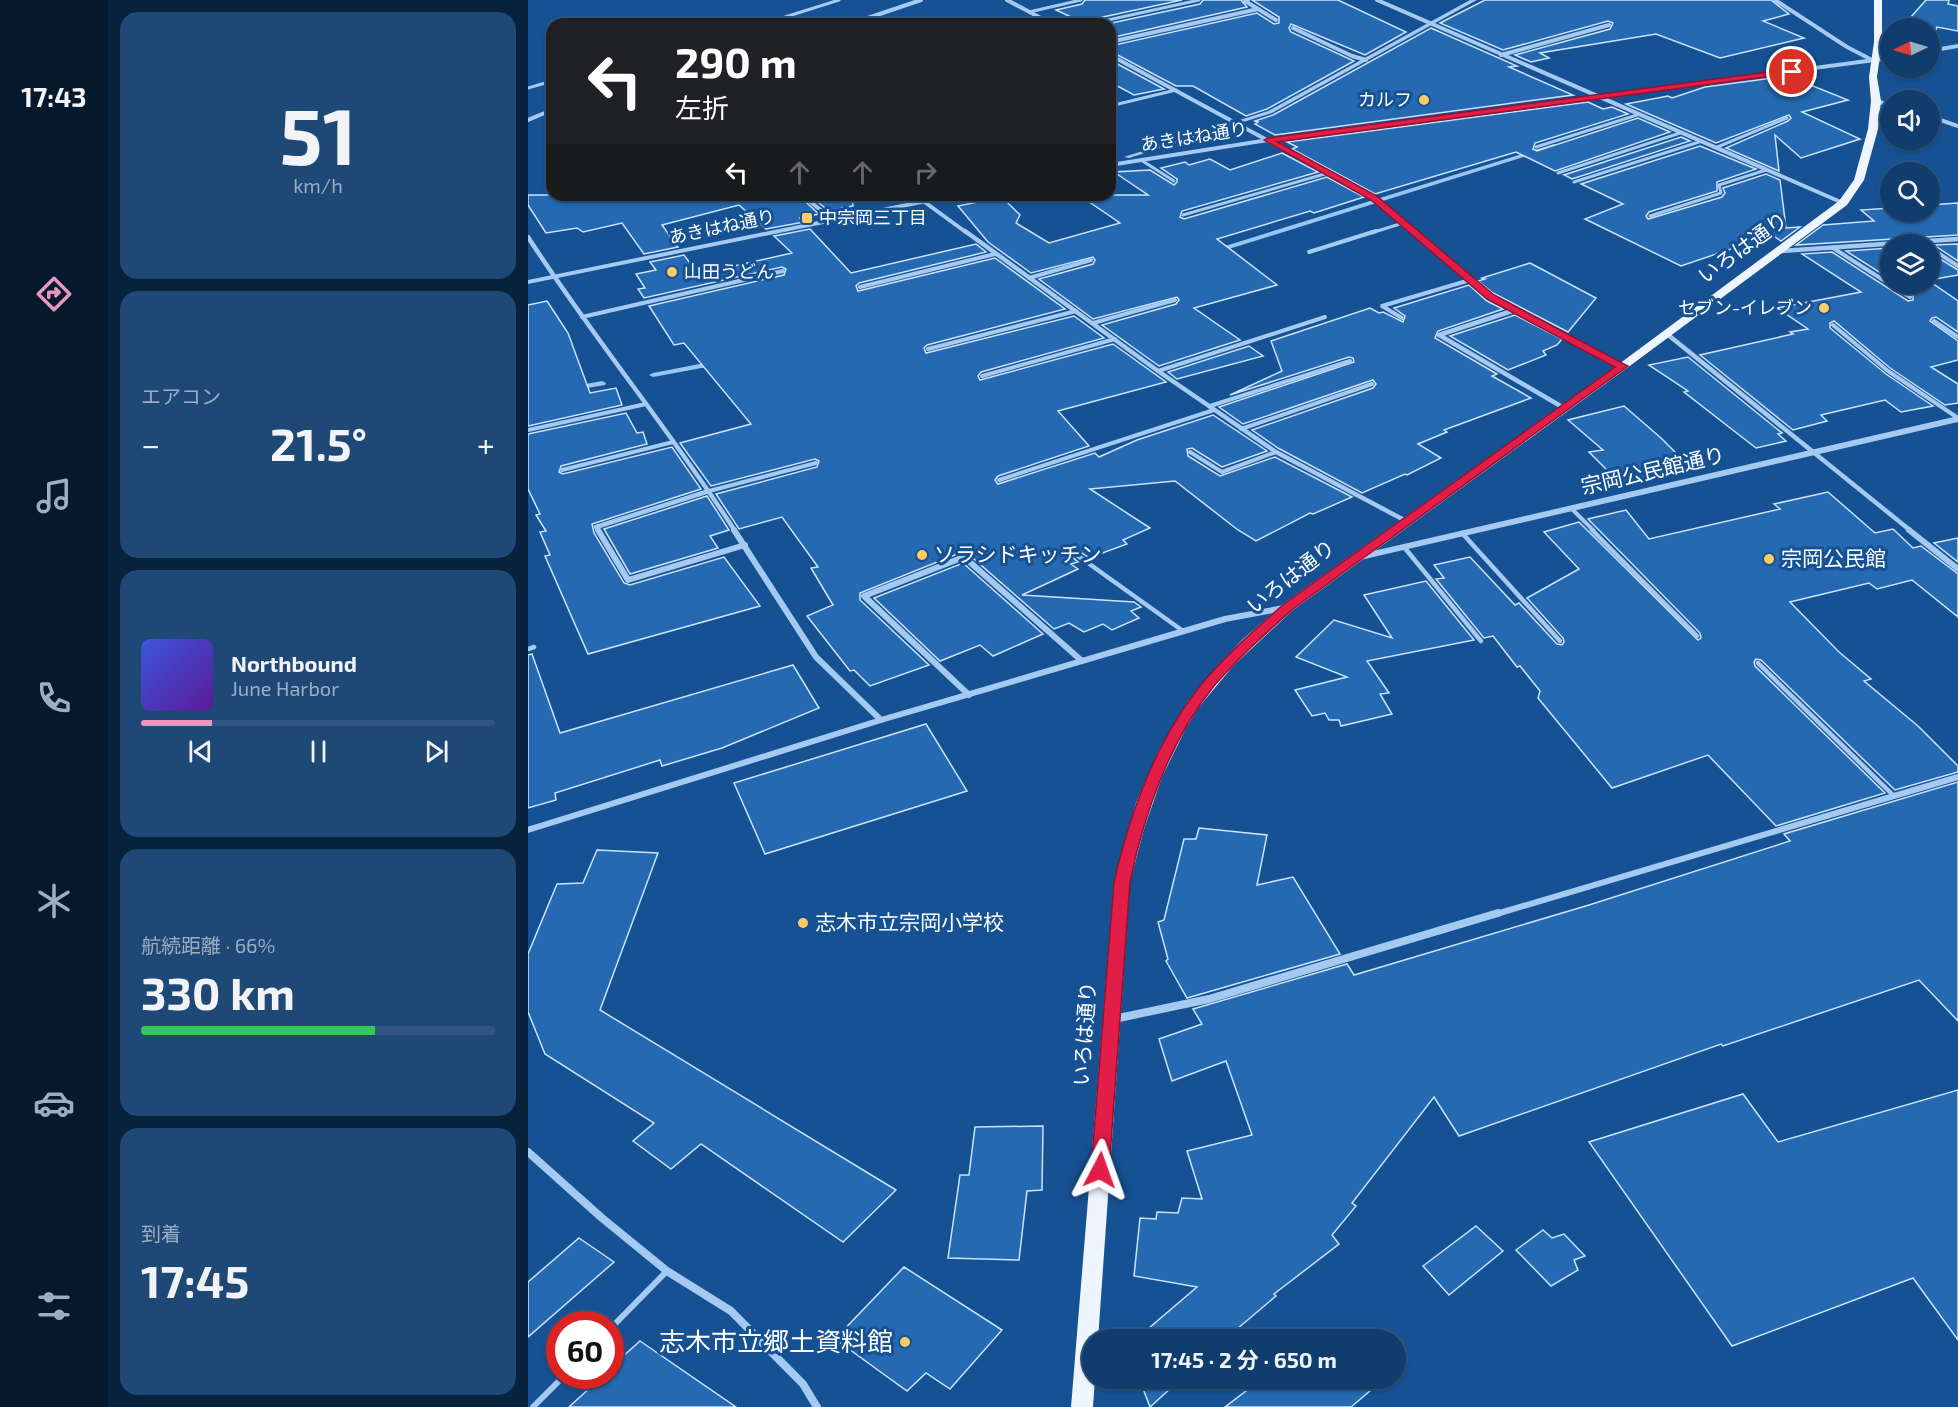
<!DOCTYPE html>
<html lang="ja">
<meta charset="utf-8">
<style>
body{margin:0;font-family:"Exo 2","Noto Sans JP",sans-serif;background:#1e4876;color:#f1f3f6;height:100vh;display:flex;flex-direction:column;font-size:22px;white-space:nowrap}
*{box-sizing:border-box;margin:0}
p{font-size:20px;color:#9caec2}
.icon{flex:none;width:33px;height:33px;fill:none;stroke:currentColor;stroke-width:2;stroke-linecap:round;stroke-linejoin:round}
.map{position:relative;flex:1;overflow:hidden}
.side{display:flex;flex-direction:column;gap:12px;padding:12px;background:#09223c;width:420px}
.side>*{flex:none}
.top-card{position:absolute;left:18px;top:18px;width:570px;height:183px;border-radius:18px;box-shadow:0 2px 4px #0004,0 0 0 2px #305681;background:#202124;color:#fff;overflow:hidden}
.needle{width:39px;rotate:265deg}
.buttons{position:absolute;left:1352px;top:18px;display:grid;gap:12px}
.buttons a{display:grid;place-items:center;width:60px;height:60px;border-radius:50%;background:#103d6e;box-shadow:0 2px 4px #0004,0 0 0 2px #305681;font-size:30px}
.speed{position:absolute;left:18px;top:1311px;display:flex;gap:12px;font-size:30px;font-weight:700;text-align:center}
.speed>*{display:grid;place-content:center;width:78px;height:78px;border-radius:50%;background:#103d6e;box-shadow:0 2px 4px #0004,0 0 0 2px #305681;line-height:1}
.speed .limit{border:9px solid #d22;background:#fff;color:#111}
.pin{position:absolute;display:grid;place-items:center;width:51px;height:51px;color:#fff;margin:-26px;border:3px solid #fff;border-radius:50%;box-shadow:0 2px 6px #0007}
.me{position:absolute;width:66px;margin:-33px;rotate:4deg;stroke-linejoin:round;filter:drop-shadow(0 0 4px #0008)}
.turn{display:flex;align-items:center;gap:21px;height:126px;padding:0 30px;font-size:27px}
.turn .icon{width:78px;height:78px;stroke-width:2.5}
.turn b{display:block;font-size:42px;line-height:51px}
.lanes{display:flex;align-items:center;height:57px;padding:0 30px;background:#0003;justify-content:center;gap:30px;direction:ltr}
.lanes .off{opacity:.35}
.big{font-size:45px;font-weight:700;line-height:1.1}
.side .tile{flex:1;display:flex;flex-direction:column;justify-content:center;gap:9px;min-width:0;padding:0 21px;border-radius:18px;background:#1e4876}
.side .dial{align-items:center;gap:0}
.dial b{font-size:78px;line-height:1}
.song{display:flex;align-items:center;gap:18px}
.cover{width:72px;height:72px;border-radius:9px;background:linear-gradient(135deg,hsl(230 70% 55%),hsl(270 70% 35%))}
.played{height:6px;border-radius:3px;background:linear-gradient(90deg,#e797bd 20%,#305681 20%)}
.keys{display:flex;justify-content:space-around;direction:ltr}
.heat{display:flex;justify-content:space-between;align-items:center;font-size:33px;direction:ltr}
.charge{height:9px;border-radius:4px;background:linear-gradient(90deg,#34c759 66%,#305681 0)}
.trip{position:absolute;left:554px;top:1329px;width:324px;height:60px;border-radius:30px;background:#103d6e;box-shadow:0 2px 4px #0004,0 0 0 2px #305681;font-weight:700;line-height:60px;text-align:center}
main{display:flex;flex:1;min-height:0}
.menu{display:flex;flex-direction:column;width:108px;justify-content:space-around;align-items:center;background:#06182c;color:#9caec2}
.menu .icon{width:42px;height:42px}
.menu .on{color:#e797bd}
.menu b{font-size:27px;color:#f1f3f6}
.map>svg:first-child{display:block}
.lines{fill:none;stroke-linecap:round;stroke-linejoin:round}
.stream{fill:#97c6f3;fill-rule:evenodd}
.building{fill:#2469b1;stroke:#cce3fc;stroke-width:1.5}
.service-far3{stroke:#a5caf1;stroke-width:3}
.service-far2{stroke:#a5caf1;stroke-width:4}
.service-far1{stroke:#a5caf1;stroke-width:4.5}
.service{stroke:#a5caf1;stroke-width:6}
.minor-far3{stroke:#a5caf1;stroke-width:4}
.minor-far2{stroke:#a5caf1;stroke-width:4.5}
.minor-far1{stroke:#a5caf1;stroke-width:6}
.minor{stroke:#a5caf1;stroke-width:8}
.tertiary{fill:#a5caf1;fill-rule:evenodd}
.primary{fill:#eef5ff;fill-rule:evenodd}
.route{fill:#e11d48;stroke:#92132f;stroke-width:1.5}
.poi-dot{fill:#ffcc64;stroke:#165193;stroke-width:2}
.labels{text-anchor:middle;stroke-width:6;stroke-linejoin:round;paint-order:stroke}
.far-poi-label{font-size:18px;fill:#fff;stroke:#165193;text-anchor:end}
.far-street-label{font-size:18px;fill:#fff;stroke:#165193}
.street-label{font-size:21px;fill:#fff;stroke:#165193}
.poi-label{font-size:21px;fill:#fff;stroke:#165193;text-anchor:start}
.near-poi-label{font-size:26px;fill:#fff;stroke:#165193;text-anchor:end}
</style>
<main>
<nav class="menu">
<b>17:43</b>
<svg class="icon on" aria-label="directions" viewBox="0 0 24 24"><path d="M12 3l9 9-9 9-9-9zM9 14v-3h6M13 9l2 2-2 2"/></svg>
<svg class="icon" aria-label="music" viewBox="0 0 24 24"><path d="M9 18V5l10-2v13"/><circle cx="6" cy="18" r="3"/><circle cx="16" cy="16" r="3"/></svg>
<svg class="icon" aria-label="phone" viewBox="0 0 24 24"><path d="M5 4h4l2 5-3 2q2 4 5 5l2-3 5 2v4C11 20 4 13 5 4z"/></svg>
<svg class="icon" aria-label="climate" viewBox="0 0 24 24"><path d="M12 3v18M4 7l16 10M4 17L20 7"/></svg>
<svg class="icon" aria-label="car" viewBox="0 0 24 24"><path d="M5 17H2v-5l4-1 3-4h7l3 4 3 1v5h-3M9 17h6M6 11h13"/><circle cx="7" cy="17" r="2"/><circle cx="17" cy="17" r="2"/></svg>
<svg class="icon" aria-label="filters" viewBox="0 0 24 24"><path d="M4 7h16M4 17h16"/><circle cx="9" cy="7" r="2"/><circle cx="15" cy="17" r="2"/></svg>
</nav>
<section class="side">
<div class="tile dial"><b>51</b><p>km/h</p></div>
<div class="tile"><p>エアコン</p>
<div class="heat"><a>−</a><b class="big">21.5°</b><a>+</a></div>
</div>
<div class="tile">
<div class="song"><i class="cover"></i><div><b>Northbound</b><p>June Harbor</p></div></div>
<div class="played"></div>
<div class="keys"><svg class="icon" aria-label="previous" viewBox="0 0 24 24"><path d="M18 5L8 12l10 7zM5 5v14"/></svg><svg class="icon" aria-label="pause" viewBox="0 0 24 24"><path d="M8 5v14M16 5v14"/></svg><svg class="icon" aria-label="next" viewBox="0 0 24 24"><path d="M6 5l10 7-10 7zM19 5v14"/></svg></div>
</div>
<div class="tile"><p>航続距離 · 66%</p><b class="big">330 km</b><div class="charge"></div></div>
<div class="tile"><p>到着</p><b class="big">17:45</b></div>
</section>
<div class="map">
<svg width="1430" height="1407" viewBox="0 0 1430 1407">
<rect width="100%" height="100%" fill="#165193"/>
<g class="lines">
<!-- stream -->
<g class="stream">
<polygon points="1026,144 1029,146 1028,147 688,253 681,251"/>
<polygon points="187,361 190,361 190,365 125,377 121,375 125,373"/>
<polygon points="74,381 78,383 77,385 47,390 43,388 47,386"/>
</g>
</g>
<!-- building -->
<g class="building">
<polygon points="557,0 654,0 561,20 558,24 528,10 554,4"/>
<polygon points="675,0 713,0 719,7 582,38 582,24 579,24 672,4"/>
<polygon points="724,0 810,0 878,32 837,55 763,24 761,28 763,32 826,61 739,109 718,116 665,86 648,86 582,51 582,46 729,13 746,24 751,23 751,17"/>
<polygon points="957,0 1243,0 1261,14 1235,21 1276,38 1192,58 1128,34 1012,53 1021,58 1003,62 987,55 1082,29 1085,23 1080,21 975,50 912,23"/>
<polygon points="1398,0 1421,0 1420,4 1430,6 1430,31 1409,27 1407,32 1401,33 1401,28 1373,28"/>
<polygon points="903,28 989,66 981,67 1045,95 747,135 727,124 730,122 727,121 745,115"/>
<polygon points="582,60 636,89 606,95 582,82"/>
<polygon points="1260,76 1320,100 1274,112 1332,139 1273,158 1247,135 1251,171 1198,148 1260,121 1263,118 1261,115 1188,143 1098,104 1140,96 1144,98 1177,87"/>
<polygon points="1060,102 1075,109 1084,107 1100,114 1007,143 1005,149 1009,151 1110,118 1142,132 1027,171 988,152 847,194 764,149 769,147 759,142"/>
<polygon points="1153,137 1162,141 1044,179 1036,175"/>
<polygon points="1172,146 1228,169 1189,182 1189,191 1121,212 1118,216 1120,219 1194,197 1197,193 1195,188 1238,174 1252,180 1258,228 1272,227 1253,241 1244,235 1153,266 1057,219 1095,204 1053,184"/>
<polygon points="754,153 790,172 654,211 652,217 656,219 799,177 836,197 786,213 782,211 689,239 749,285 666,308 712,340 631,366 574,325 648,304 651,300 649,297 565,319 511,279 565,264 567,260 565,257 503,273 460,242 430,206 474,197 492,215 488,223 521,243 592,223 551,195 620,195 586,172 622,170 646,185 649,182 649,179 633,168 657,162 661,165 682,159 702,170"/>
<polygon points="0,195 270,195 291,214 272,218 276,222 238,229 211,205 134,225 150,247 116,254 94,223 55,232 49,228 18,233 0,205"/>
<polygon points="281,195 324,195 325,206 301,211"/>
<polygon points="1430,203 1430,235 1268,245 1295,225 1346,221 1333,210 1362,208 1362,212 1401,212 1401,205"/>
<polygon points="282,229 323,273 448,244 458,252 331,283 328,286 330,291 467,258 537,309 399,345 396,348 398,353 546,316 576,338 453,372 450,376 452,380 585,344 638,382 530,411 561,446 470,476 467,480 470,484 567,453 571,457 609,440 685,415 739,451 694,467 664,448 659,449 660,456 692,476 747,457 824,497 785,514 782,513 728,541 710,530 647,481 562,489 622,528 595,540 599,544 561,558 548,549 544,549 542,555 550,562 543,564 550,569 494,595 606,602 613,607 603,611 611,618 584,630 575,624 556,632 541,623 526,629 439,553 434,552 332,593 332,600 401,665 342,686 326,670 322,671 279,616 305,605 283,568 290,567 254,517 211,529 188,494 289,467 291,461 287,459 183,486 152,443 223,424 156,343 146,345 121,306 256,275 258,269 254,267 116,298 110,289 117,288 108,274 128,270 122,262 156,255 170,274 264,253 246,236"/>
<polygon points="1430,244 1430,261 1406,245"/>
<polygon points="1362,248 1362,279 1318,251"/>
<polygon points="1304,252 1380,301 1385,300 1385,295 1368,284 1401,284 1401,281 1430,301 1430,332 1408,317 1404,318 1402,321 1430,341 1430,360 1403,367 1430,384 1430,403 1417,405 1362,368 1306,321 1302,323 1302,328 1358,374 1405,406 1373,412 1357,400 1293,415 1299,421 1265,430 1172,355 1265,334 1262,332 1280,329 1249,308 1333,292 1274,254"/>
<polygon points="1401,252 1430,270 1430,275 1401,280"/>
<polygon points="1002,263 1068,298 1040,332 965,293 950,281 957,279 954,278"/>
<polygon points="941,285 959,301 975,309 910,331 907,338 969,374 964,376 1003,398 916,430 919,432 890,444 913,458 879,475 877,474 834,493 750,448 724,430 845,388 848,384 845,380 715,424 691,407 826,362 825,358 821,357 702,395 754,371 743,341 842,308 851,313 855,312 875,322 877,316 866,308"/>
<polygon points="19,301 40,333 62,393 88,388 94,405 0,426 0,305"/>
<polygon points="987,315 1034,339 1029,345 1015,351 1018,355 980,370 922,336"/>
<polygon points="721,346 735,356 649,379 640,372"/>
<polygon points="1160,357 1254,433 1250,434 1258,441 1228,448 1156,392 1160,391 1121,365"/>
<polygon points="1096,406 1133,438 1157,462 1131,467 1138,474 1092,483 1061,452 1075,450 1040,420"/>
<polygon points="98,413 109,433 115,432 119,444 33,466 31,472 35,474 144,447 173,489 64,524 66,533 96,583 102,585 196,557 232,606 60,654 17,556 22,555 12,532 18,531 8,515 12,514 0,489 0,434"/>
<polygon points="1300,492 1347,533 1365,529 1385,548 1393,546 1430,574 1430,617 1384,580 1349,589 1341,583 1262,602 1311,652 1343,679 1336,681 1390,726 1430,766 1430,772 1367,790 1233,660 1228,659 1226,662 1227,666 1357,793 1248,826 1180,755 1084,788 1010,698 1012,691 992,666 989,667 965,636 956,638 908,579 916,578 906,565 942,557 987,605 991,603 1029,644 1034,645 1036,642 1035,638 999,598 1051,569 1016,532 1051,522 1170,640 1173,638 1172,633 1060,519 1098,510 1121,539 1252,509 1246,504"/>
<polygon points="179,496 201,530 182,536 190,548 102,574 76,529"/>
<polygon points="1430,538 1430,562 1406,543"/>
<polygon points="435,563 515,634 465,656 452,645 412,661 346,598"/>
<polygon points="898,581 946,640 839,661 861,693 852,694 864,714 813,726 811,720 801,720 797,713 784,716 767,690 819,677 768,657 806,620 864,638 836,595"/>
<polygon points="4,654 32,733 265,665 291,708 194,748 134,766 132,760 27,793 28,800 0,808 0,655"/>
<polygon points="398,724 439,791 237,854 206,783"/>
<polygon points="1430,782 1430,1021 1391,980 1195,1046 1193,1044 931,1136 906,1097 824,1203 828,1206 804,1235 811,1244 746,1294 748,1296 709,1329 710,1340 607,1340 669,1287 606,1276 612,1218 628,1219 629,1212 650,1213 654,1198 674,1199 659,1151 724,1135 698,1061 644,1081 631,1039 674,1024 665,1009 819,964 826,975 1061,905 1262,841 1256,834"/>
<polygon points="671,828 739,835 729,885 765,877 812,954 659,998 638,961 640,959 630,922 636,920 656,839 668,839"/>
<polygon points="69,850 130,853 72,1010 368,1190 315,1242 173,1144 143,1169 105,1141 126,1123 17,1054 0,1012 0,954 29,884 55,883"/>
<polygon points="1430,1090 1430,1340 1385,1278 1204,1346 1061,1142 1215,1094 1250,1142"/>
<polygon points="515,1126 514,1190 499,1191 491,1260 420,1258 432,1175 441,1175 447,1127"/>
<polygon points="948,1226 975,1251 921,1295 895,1266"/>
<polygon points="1015,1230 1024,1238 1036,1234 1057,1256 1046,1260 1050,1270 1023,1286 988,1250"/>
<polygon points="51,1238 86,1262 0,1337 0,1282"/>
<polygon points="376,1267 474,1330 422,1389 398,1373 379,1391 307,1339"/>
<polygon points="112,1341 208,1407 41,1407 75,1376 82,1376 82,1368"/>
<polygon points="611,1378 654,1378 622,1407"/>
<polygon points="735,1378 855,1378 856,1379 823,1407 697,1407"/>
</g>
<g class="lines">
<!-- service-far3 -->
<g class="service-far3">
<polyline points="501,12 553,0"/>
<polyline points="235,24 311,0"/>
<polyline points="562,24 671,0"/>
<polyline points="0,88 24,81"/>
<polyline points="582,106 648,90"/>
<polyline points="1008,147 1109,115"/>
<polyline points="1187,148 1259,118"/>
<polyline points="613,160 646,181"/>
<polyline points="1030,173 1152,133"/>
<polyline points="1046,182 1171,142"/>
<polyline points="655,215 800,173"/>
<polyline points="1122,216 1193,193 1191,185 1238,170"/>
<polyline points="843,233 875,223"/>
</g>
<!-- service-far2 -->
<g class="service-far2">
<polyline points="1401,247 1430,266"/>
<polyline points="1305,248 1382,297"/>
<polyline points="781,252 848,231"/>
<polyline points="501,278 563,260"/>
<polyline points="332,287 467,254"/>
<polyline points="54,317 255,271"/>
<polyline points="874,318 854,306 942,280"/>
<polyline points="1406,321 1430,337"/>
<polyline points="565,323 647,300"/>
<polyline points="1305,325 1360,371 1430,418"/>
<polyline points="400,349 548,311"/>
<polyline points="630,371 797,317"/>
<polyline points="454,376 587,339"/>
<polyline points="682,406 822,361"/>
<polyline points="713,429 844,384"/>
<polyline points="0,430 118,404"/>
<polyline points="662,452 694,472 748,452"/>
<polyline points="34,470 145,442"/>
<polyline points="471,480 686,410"/>
<polyline points="181,491 288,463"/>
<polyline points="1043,508 1066,531"/>
</g>
<!-- service-far1 -->
<g class="service-far1">
<polyline points="1064,530 1169,636"/>
<polyline points="934,533 1032,641"/>
<polyline points="876,547 953,641"/>
<polyline points="546,553 655,631"/>
<polyline points="0,649 6,647"/>
<polyline points="1230,663 1366,796"/>
</g>
<!-- service -->
<g class="service">
<polyline points="82,1329 139,1271"/>
<polyline points="5,1407 36,1376"/>
</g>
<!-- minor-far3 -->
<g class="minor-far3">
<polyline points="479,0 524,24"/>
<polyline points="849,0 1315,203"/>
<polyline points="1247,0 1319,47 1346,61"/>
<polyline points="730,9 748,20"/>
<polyline points="322,24 393,0"/>
<polyline points="765,28 824,56 838,60"/>
<polyline points="582,42 730,9 717,1 720,0"/>
<polyline points="582,55 846,198 887,233"/>
<polyline points="973,55 1081,25"/>
<polyline points="1348,101 1362,105"/>
<polyline points="1401,116 1430,126"/>
<polyline points="0,120 24,110"/>
<polyline points="274,195 305,220"/>
<polyline points="387,195 439,233"/>
</g>
<!-- minor-far2 -->
<g class="minor-far2">
<polyline points="437,231 630,371 748,452 878,521"/>
<polyline points="885,231 962,297 1095,366"/>
<path d="M0 237C65 338 142 430 207 531"/>
<polyline points="1253,251 1430,239"/>
<polyline points="987,310 911,335 1036,408"/>
<polyline points="1139,334 1383,531"/>
<polyline points="71,531 68,527 181,491"/>
</g>
<!-- minor-far1 -->
<g class="minor-far1">
<polyline points="70,530 100,580 217,545"/>
<polyline points="206,530 288,657 353,720"/>
<polyline points="1381,530 1430,569"/>
<polyline points="441,695 336,596 436,557 554,661"/>
<polyline points="0,830 353,720 697,619 756,608"/>
<polyline points="965,915 1430,777"/>
</g>
<!-- minor -->
<g class="minor">
<polyline points="586,1019 681,999 970,913"/>
<polyline points="0,1152 74,1218 139,1271 203,1311 275,1384 289,1407"/>
</g>
<!-- tertiary -->
<g class="tertiary">
<polygon points="942,0 949,0 744,113 601,158 596,157 740,111"/>
<polygon points="1430,44 1430,48 1401,53 1401,49"/>
<polygon points="1362,56 1362,60 740,142 582,167 582,163 740,138"/>
<polygon points="418,195 431,195 428,197 0,284 0,280"/>
<polygon points="1430,416 1430,422 828,561 823,558 828,555"/>
</g>
<!-- primary -->
<polygon class="primary" points="1346,0 1354,0 1354,42 1349,77 1353,101 1350,129 1336,180 1319,205 1099,368 765,610 705,666 671,707 658,728 634,777 616,829 602,882 570,1340 564,1340 564,1378 567,1378 565,1407 543,1407 586,882 608,803 630,752 660,701 686,670 714,640 755,604 1091,364 1311,201 1326,180 1340,129 1343,101 1341,77 1346,42"/>
</g>
<!-- route -->
<path class="route" d="M1264 69 1268 72 1267 73 749 142 849 196 966 295 1100 366 765 609C737 634 710 658 686 686 642 740 616 814 602 882L581 1170 578 1175 572 1177 565 1175 563 1170 586 882C602 812 630 736 677 680 701 652 728 628 756 604L1087 367 959 299 843 200 736 140 740 138Z"/>
<!-- markers -->
<g class="poi-dot">
<circle cx="896" cy="100" r="6"/>
<rect x="273" y="212" width="12" height="12" rx="3"/>
<circle cx="144" cy="272" r="6"/>
<circle cx="1296" cy="308" r="6"/>
<circle cx="394" cy="555" r="6"/>
<circle cx="1241" cy="559" r="6"/>
<circle cx="275" cy="923" r="6"/>
<circle cx="377" cy="1342" r="6"/>
</g>
<g class="labels">
<!-- far-poi labels -->
<g class="far-poi-label">
<text x="884" y="106">カルフ</text>
<text x="291" y="224" text-anchor="start">中宗岡三丁目</text>
<text x="156" y="278" text-anchor="start">山田うどん</text>
<text x="1284" y="314">セブン-イレブン</text>
</g>
<!-- far-street labels -->
<g class="far-street-label">
<text transform="translate(666 137) rotate(-9)" y="6">あきはね通り</text>
<text transform="translate(194 227) rotate(-12)" y="6">あきはね通り</text>
</g>
<!-- street labels -->
<g class="street-label">
<text transform="translate(1215 248) rotate(-36)" y="7">いろは通り</text>
<text transform="translate(1125 471) rotate(-13)" y="7">宗岡公民館通り</text>
<text transform="translate(763 577) rotate(-38)" y="7">いろは通り</text>
<text transform="translate(557 1034) rotate(-86)" y="7">いろは通り</text>
</g>
<!-- poi labels -->
<g class="poi-label">
<text x="406" y="562">ソラシドキッチン</text>
<text x="1253" y="566">宗岡公民館</text>
<text x="287" y="930">志木市立宗岡小学校</text>
</g>
<!-- near-poi labels -->
<g class="near-poi-label">
<text x="365" y="1351">志木市立郷土資料館</text>
</g>
</g>
</svg>
<div class="buttons">
<a><svg class="needle" viewBox="-14 -14 28 28"><path d="M0-13l5 13h-10z" fill="#e53935"/><path d="M0 13l5-13h-10z" fill="#9caec2"/></svg></a>
<a><svg class="icon" aria-label="sound" viewBox="0 0 24 24"><path d="M4 9h4l5-4v14l-5-4H4zM17 9q2 3 0 6"/></svg></a>
<a><svg class="icon" aria-label="search" viewBox="0 0 24 24"><circle cx="10" cy="10" r="6"/><path d="M15 15l6 6"/></svg></a>
<a><svg class="icon" aria-label="layers" viewBox="0 0 24 24"><path d="M12 4l9 5-9 5-9-5zM3 14l9 5 9-5"/></svg></a>
</div>
<div class="speed"><div class="limit">60</div></div>
<div class="pin" style="left:1264px;top:72px;background:#d93025"><svg class="icon" aria-label="arrive" viewBox="0 0 24 24"><path d="M6 21V4h12l-3 4 3 4H6"/></svg></div>
<svg class="me" style="left:572px;top:1170px" viewBox="-20 -20 40 40"><path d="M0-17L14 15 0 8-14 15z" fill="#e11d48" stroke="#fff" stroke-width="4"/></svg>
<div class="trip">17:45 · 2 分 · 650 m</div>
<div class="top-card">
<div class="turn"><svg class="icon" aria-label="left" viewBox="0 0 24 24"><path d="M17 20v-9H6M10 6l-5 5 5 5"/></svg><div><b>290 m</b>左折</div></div>
<div class="lanes"><svg class="icon" aria-label="left" viewBox="0 0 24 24"><path d="M17 20v-9H6M10 6l-5 5 5 5"/></svg><svg class="icon off" aria-label="ahead" viewBox="0 0 24 24"><path d="M12 20V5M6 11l6-6 6 6"/></svg><svg class="icon off" aria-label="ahead" viewBox="0 0 24 24"><path d="M12 20V5M6 11l6-6 6 6"/></svg><svg class="icon off" aria-label="right" viewBox="0 0 24 24"><path d="M7 20v-9h11M14 6l5 5-5 5"/></svg></div>
</div>
</div>
</main>
